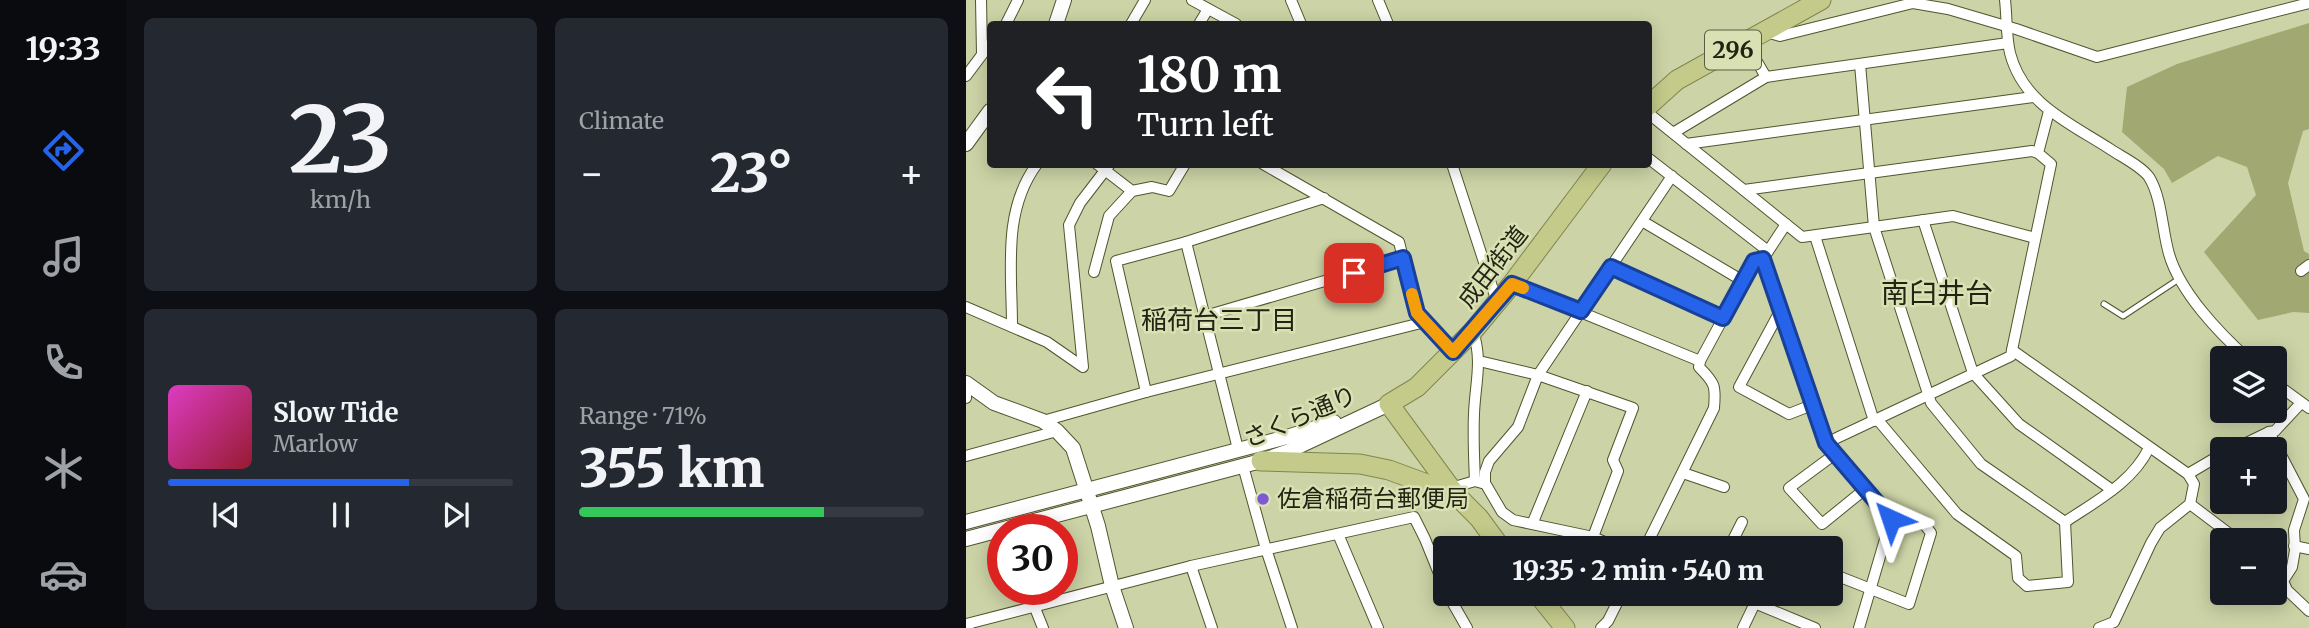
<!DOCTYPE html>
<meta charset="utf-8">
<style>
body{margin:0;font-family:Merriweather,"Noto Sans JP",serif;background:#242831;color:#f1f3f6;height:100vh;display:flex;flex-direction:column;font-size:26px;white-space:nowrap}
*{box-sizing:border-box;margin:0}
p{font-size:23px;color:#9ea1a6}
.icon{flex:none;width:38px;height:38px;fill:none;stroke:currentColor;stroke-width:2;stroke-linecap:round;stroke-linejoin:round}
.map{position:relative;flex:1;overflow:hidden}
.details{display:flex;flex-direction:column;gap:18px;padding:18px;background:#0d0f14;width:840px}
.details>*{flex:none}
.banner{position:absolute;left:21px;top:21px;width:665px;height:147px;border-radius:7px;box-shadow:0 4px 18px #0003;background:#202124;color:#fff;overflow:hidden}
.controls{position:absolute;left:1244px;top:346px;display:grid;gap:14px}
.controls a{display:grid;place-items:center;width:77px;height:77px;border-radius:7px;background:#171b24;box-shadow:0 4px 18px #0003;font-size:35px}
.speed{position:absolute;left:21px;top:514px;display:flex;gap:14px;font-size:35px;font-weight:700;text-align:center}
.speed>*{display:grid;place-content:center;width:91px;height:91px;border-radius:50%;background:#171b24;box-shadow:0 4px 18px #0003;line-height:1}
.speed .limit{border:10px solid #d22;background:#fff;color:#111}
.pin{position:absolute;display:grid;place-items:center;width:60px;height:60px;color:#fff;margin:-30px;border-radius:14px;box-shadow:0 4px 10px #0006}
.me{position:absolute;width:77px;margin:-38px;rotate:318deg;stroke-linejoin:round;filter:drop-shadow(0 0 5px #0008)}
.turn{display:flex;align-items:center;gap:24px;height:147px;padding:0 35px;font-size:32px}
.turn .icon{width:91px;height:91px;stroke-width:2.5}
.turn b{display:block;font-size:49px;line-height:60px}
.big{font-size:52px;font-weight:800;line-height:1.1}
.details .tile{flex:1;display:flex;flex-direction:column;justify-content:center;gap:10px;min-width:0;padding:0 24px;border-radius:10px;background:#242831}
.details .dial{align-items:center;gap:0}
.dial b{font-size:91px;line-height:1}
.song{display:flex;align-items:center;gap:21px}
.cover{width:84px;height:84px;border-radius:10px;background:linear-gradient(135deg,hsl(310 70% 55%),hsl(350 70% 35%))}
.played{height:7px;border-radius:4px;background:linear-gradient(90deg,#2563eb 70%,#363941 70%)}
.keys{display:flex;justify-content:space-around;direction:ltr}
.heat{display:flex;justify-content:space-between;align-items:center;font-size:38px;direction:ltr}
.charge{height:10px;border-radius:5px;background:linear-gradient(90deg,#34c759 71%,#363941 0)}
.details .tiles{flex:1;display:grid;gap:18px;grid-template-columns:repeat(2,1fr)}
.trip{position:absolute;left:467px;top:536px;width:410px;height:70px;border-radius:7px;background:#171b24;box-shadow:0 4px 18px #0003;font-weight:800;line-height:70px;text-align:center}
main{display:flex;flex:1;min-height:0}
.tab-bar{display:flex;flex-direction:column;width:126px;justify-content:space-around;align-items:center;background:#090b0e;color:#9ea1a6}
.tab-bar .icon{width:49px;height:49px}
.tab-bar .active{color:#2563eb}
.tab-bar b{font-size:32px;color:#f1f3f6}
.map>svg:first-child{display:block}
.green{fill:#a2a871}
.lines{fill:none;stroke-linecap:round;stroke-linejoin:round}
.service-casing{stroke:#51552e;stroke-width:7}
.minor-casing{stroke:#51552e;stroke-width:12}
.tertiary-casing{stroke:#51552e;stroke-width:16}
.trunk-casing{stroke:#81874e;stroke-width:21}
.service{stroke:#fff;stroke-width:5}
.minor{stroke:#fff;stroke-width:10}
.tertiary{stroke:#fff;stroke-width:14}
.trunk{stroke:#c3ca8a;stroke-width:19}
.route-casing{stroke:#184099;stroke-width:18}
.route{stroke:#2563eb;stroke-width:12}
.slow{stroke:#f59e0b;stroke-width:12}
.poi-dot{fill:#7e59d3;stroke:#d9e0b3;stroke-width:2.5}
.labels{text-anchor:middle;stroke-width:5;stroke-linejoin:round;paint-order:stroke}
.shield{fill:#d9e0b3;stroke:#595c43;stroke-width:2}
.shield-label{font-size:23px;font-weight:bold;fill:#222413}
.street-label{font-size:24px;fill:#222413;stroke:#d9e0b3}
.poi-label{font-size:24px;fill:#222413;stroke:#d9e0b3;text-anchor:start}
.neighbourhood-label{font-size:26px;fill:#222413;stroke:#d9e0b3}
.quarter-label{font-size:28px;fill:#222413;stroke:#d9e0b3}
</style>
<main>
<nav class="tab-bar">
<b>19:33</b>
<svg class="icon active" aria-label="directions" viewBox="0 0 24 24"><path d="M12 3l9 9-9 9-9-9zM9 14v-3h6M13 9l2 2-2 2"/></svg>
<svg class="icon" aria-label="music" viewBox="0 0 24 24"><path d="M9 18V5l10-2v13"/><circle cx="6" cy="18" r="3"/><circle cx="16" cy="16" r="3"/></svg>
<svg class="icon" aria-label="phone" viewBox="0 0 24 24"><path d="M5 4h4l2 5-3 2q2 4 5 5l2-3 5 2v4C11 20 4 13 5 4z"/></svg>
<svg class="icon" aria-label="climate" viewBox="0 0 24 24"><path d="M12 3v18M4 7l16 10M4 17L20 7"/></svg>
<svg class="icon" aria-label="car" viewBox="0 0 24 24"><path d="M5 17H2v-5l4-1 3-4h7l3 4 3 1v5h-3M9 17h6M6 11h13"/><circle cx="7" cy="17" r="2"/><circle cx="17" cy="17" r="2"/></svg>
</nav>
<section class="details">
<div class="tiles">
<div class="tile dial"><b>23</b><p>km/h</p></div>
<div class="tile"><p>Climate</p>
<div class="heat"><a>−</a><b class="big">23°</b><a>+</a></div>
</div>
<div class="tile">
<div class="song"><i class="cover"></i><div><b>Slow Tide</b><p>Marlow</p></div></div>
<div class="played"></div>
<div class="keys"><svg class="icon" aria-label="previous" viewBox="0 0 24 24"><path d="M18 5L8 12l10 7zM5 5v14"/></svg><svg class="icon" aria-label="pause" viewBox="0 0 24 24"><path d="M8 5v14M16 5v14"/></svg><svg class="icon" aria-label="next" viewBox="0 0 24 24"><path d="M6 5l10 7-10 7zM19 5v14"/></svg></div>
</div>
<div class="tile"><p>Range · 71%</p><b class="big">355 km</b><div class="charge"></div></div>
</div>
</section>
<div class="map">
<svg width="1343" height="628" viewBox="0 0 1343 628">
<rect width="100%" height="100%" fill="#ccd3a6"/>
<!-- green -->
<polygon class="green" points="1343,23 1343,129 1337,131 1322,183 1338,251 1343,254 1343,313 1327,312 1292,320 1238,252 1290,195 1281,167 1252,156 1206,183 1198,169 1156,132 1161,87 1211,64"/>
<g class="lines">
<defs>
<polyline id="service" points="1138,304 1157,316 1213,279"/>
<g id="minor">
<polyline points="15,0 16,54"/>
<polyline points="226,0 270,24"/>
<polyline points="325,0 335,24"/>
<polyline points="412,0 422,24"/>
<path d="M1039 0C1041 17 1040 36 1044 53 1057 104 1104 123 1144 149 1156 157 1175 166 1183 177 1196 198 1196 230 1203 254 1214 292 1253 333 1282 359"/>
<polyline points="40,24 52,0"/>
<polyline points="165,24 179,0"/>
<polyline points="233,24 242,9"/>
<polyline points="800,32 814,36 947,3 982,9 1050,29 1131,57 1343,3"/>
<polyline points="780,43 800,77"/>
<polyline points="894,64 908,227 965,403 1015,464 1099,522"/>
<polyline points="0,76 24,44"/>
<polyline points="1083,111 1072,153 1085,164 1046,350 1222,474 1228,484 1224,504 1194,528 1185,543 1148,622 1133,628"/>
<polyline points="682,113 836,237 987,216 1069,238"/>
<polyline points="707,133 800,77 1042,43"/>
<polyline points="720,144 1067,97"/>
<polyline points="682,158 802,251"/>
<polyline points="131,164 166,191"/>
<polyline points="297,164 433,242 451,313 487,352"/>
<polyline points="486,164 531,302"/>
<polyline points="778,190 1066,151 1072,153"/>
<polyline points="957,220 1007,373 1053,424 1146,490"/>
<polyline points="676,221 777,281"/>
<polyline points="820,224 797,259 860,443 925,519 893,628"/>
<polyline points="849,236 908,421"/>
<polyline points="220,242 272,449"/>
<polyline points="645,267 757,318"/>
<polyline points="1335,271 1343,265"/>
<polyline points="128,272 143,216 166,191 186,187 203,191 219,164"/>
<polyline points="546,284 734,361 788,261 797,259"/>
<polyline points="0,307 81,342 117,367 103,225 114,203 144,164"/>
<polyline points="814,311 773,387 823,414 846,405"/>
<polyline points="239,316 437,258"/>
<path d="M46 326C46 271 36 211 71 164"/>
<path d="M507 331C517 362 509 384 508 414 507 436 508 459 509 481"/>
<polyline points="513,361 572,375 667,408 647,460 652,471 627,537"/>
<polyline points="1309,383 1343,408"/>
<polyline points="180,392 150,261 220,242 358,198"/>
<polyline points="0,398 0,383"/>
<polyline points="1335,403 1309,431 1303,432 1338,499 1328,530 1329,550 1326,567 1317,581 1321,590 1343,611"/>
<polyline points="911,419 991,514 1050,556 1052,578 1061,586 1102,582 1099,522"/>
<polyline points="77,421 180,392 459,322"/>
<polyline points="860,443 1045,356 1046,350"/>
<polyline points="1266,450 1303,432"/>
<polyline points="869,454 823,488 856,524 898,490"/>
<polyline points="0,456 91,431"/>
<polyline points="277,466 300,549 326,628"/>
<polyline points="717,473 758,487"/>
<polyline points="1222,474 1256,454"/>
<polyline points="485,488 509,481 516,483"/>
<polyline points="1224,504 1273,541"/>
<polyline points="567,522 621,391"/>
<path d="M1099 522C1130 501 1166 483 1183 448"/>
<polyline points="372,534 412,628"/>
<polyline points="1328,546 1343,549"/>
<polyline points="653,548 627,537 547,520 536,512 519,483 519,472 523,461 552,427 572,375 706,176"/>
<path d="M679 548 748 408C750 386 749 383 733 367L734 361"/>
<polyline points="763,548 776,522"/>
<polyline points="225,566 246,628"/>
<polyline points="864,573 943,604 965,533 958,524 924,523"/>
<polyline points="481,593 501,628"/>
<polyline points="764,593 849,628"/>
<polyline points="801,607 806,593"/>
<polyline points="69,608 77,628"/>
<polyline points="2,628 1,624 225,566 448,517 459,539 480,591"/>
<polyline points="635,628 642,621 656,593"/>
<polyline points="777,628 789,603"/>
</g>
<g id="tertiary">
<polyline points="90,24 98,0"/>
<polyline points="0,144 24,111"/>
<polyline points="0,383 28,403 77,421 91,431 107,448 132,526 146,586 160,628"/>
<polyline points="0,522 321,437 368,422"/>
<polyline points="0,539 295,461 323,451 423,404"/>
</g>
<g id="trunk">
<polyline points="682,106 711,80 855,0"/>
<polyline points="295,461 394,464 423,470 488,494"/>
<polyline points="535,548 513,518 489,494 423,404 451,387 507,331 546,284 636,164"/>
<polyline points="571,593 599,628"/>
</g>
</defs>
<!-- service casing -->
<use href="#service" class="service-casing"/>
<!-- minor casing -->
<use href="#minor" class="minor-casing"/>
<!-- tertiary casing -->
<use href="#tertiary" class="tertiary-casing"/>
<!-- trunk casing -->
<use href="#trunk" class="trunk-casing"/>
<!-- service -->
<use href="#service" class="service"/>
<!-- minor -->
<use href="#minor" class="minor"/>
<!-- tertiary -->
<use href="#tertiary" class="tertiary"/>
<!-- trunk -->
<use href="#trunk" class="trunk"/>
</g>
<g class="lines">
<defs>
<polyline id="route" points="388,273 437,258 451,313 487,352 546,284 615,311 645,267 757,318 788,261 797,259 860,443 925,519"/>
</defs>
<!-- route casing -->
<use href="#route" class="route-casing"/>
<!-- route -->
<use href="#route" class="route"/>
<!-- slow -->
<polyline class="slow" points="446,294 451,313 487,352 546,284 557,288"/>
</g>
<!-- markers -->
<circle class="poi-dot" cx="297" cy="499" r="7"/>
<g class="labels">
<!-- shield labels -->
<rect class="shield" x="739" y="30.5" width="56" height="39" rx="5"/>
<g class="shield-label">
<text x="767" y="58">296</text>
</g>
<!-- street labels -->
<g class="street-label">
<text transform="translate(527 267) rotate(-52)" y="8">成田街道</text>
<text transform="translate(334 417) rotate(-23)" y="8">さくら通り</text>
</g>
<!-- poi labels -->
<g class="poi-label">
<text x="311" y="507">佐倉稲荷台郵便局</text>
</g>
<!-- neighbourhood labels -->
<g class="neighbourhood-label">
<text x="253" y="329">稲荷台三丁目</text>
</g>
<!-- quarter labels -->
<g class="quarter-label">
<text x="971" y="303">南臼井台</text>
</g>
</g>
</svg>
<div class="controls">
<a><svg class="icon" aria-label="layers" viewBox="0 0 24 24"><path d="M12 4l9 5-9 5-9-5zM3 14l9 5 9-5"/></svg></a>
<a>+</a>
<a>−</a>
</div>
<div class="speed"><div class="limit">30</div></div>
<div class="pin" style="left:388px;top:273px;background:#d93025"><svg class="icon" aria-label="arrive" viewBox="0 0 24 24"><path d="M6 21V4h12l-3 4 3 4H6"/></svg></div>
<svg class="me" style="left:925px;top:519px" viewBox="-20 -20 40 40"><path d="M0-17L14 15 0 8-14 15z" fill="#2563eb" stroke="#fff" stroke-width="4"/></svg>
<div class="trip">19:35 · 2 min · 540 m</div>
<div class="banner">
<div class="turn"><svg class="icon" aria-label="left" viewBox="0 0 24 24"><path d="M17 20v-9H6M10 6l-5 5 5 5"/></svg><div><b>180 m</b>Turn left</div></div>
</div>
</div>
</main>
